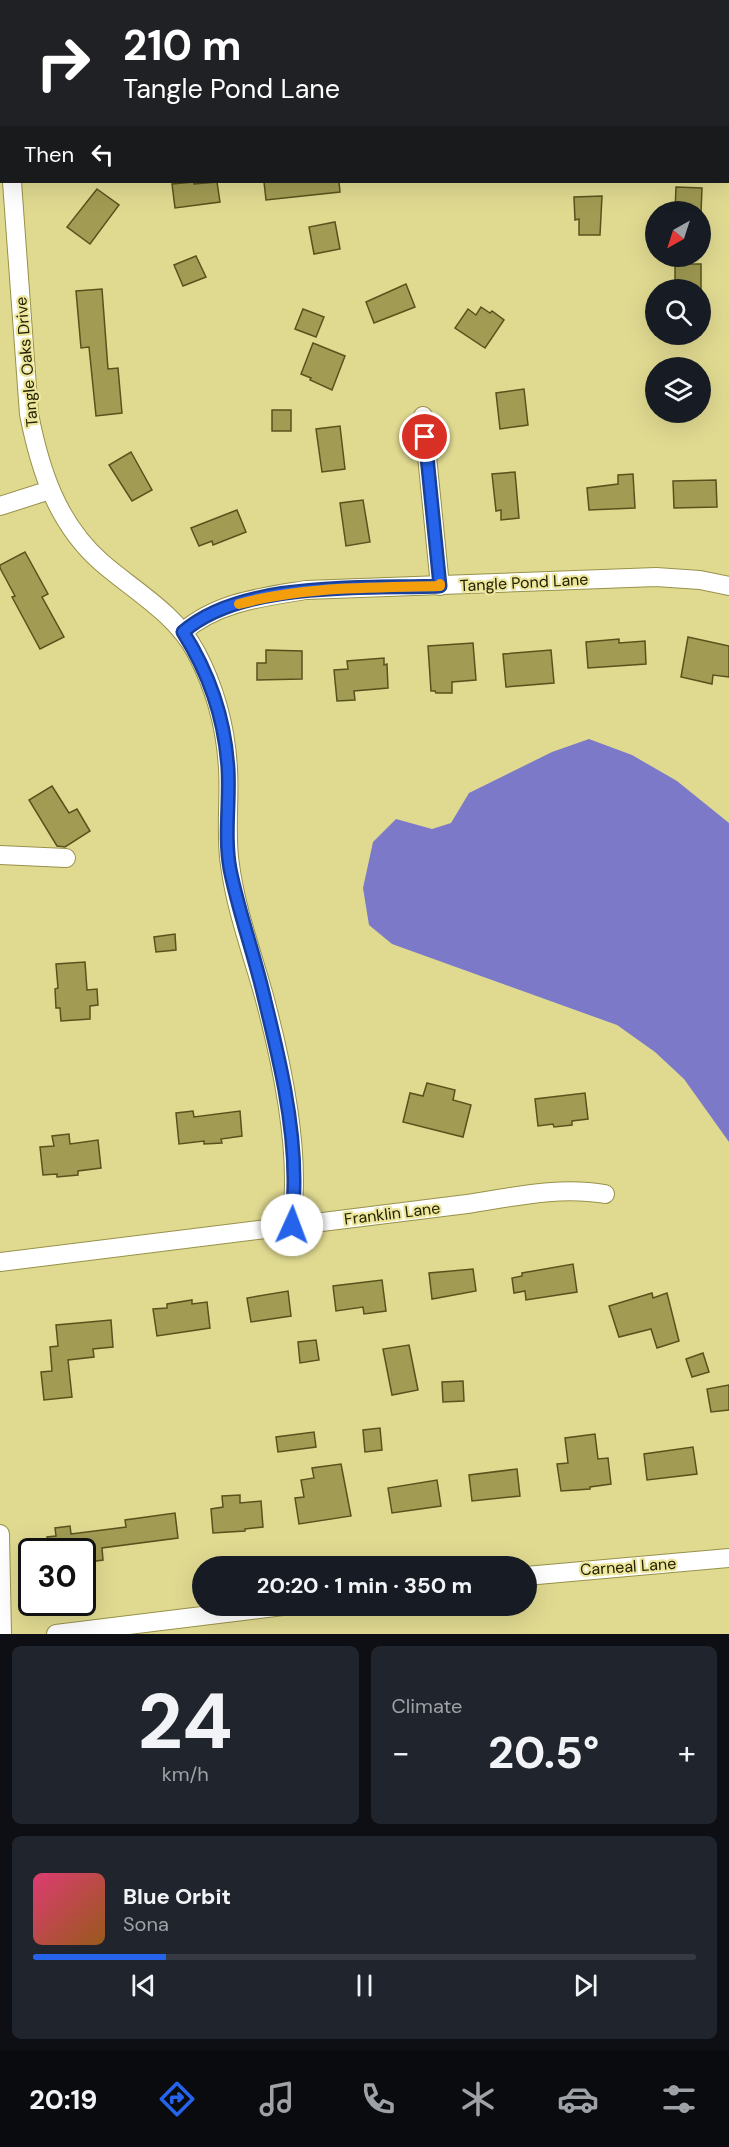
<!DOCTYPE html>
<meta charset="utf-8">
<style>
body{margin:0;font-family:"DM Sans",sans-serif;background:#20242c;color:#f1f3f6;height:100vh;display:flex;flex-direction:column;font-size:22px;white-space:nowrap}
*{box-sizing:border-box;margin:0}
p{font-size:20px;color:#9ea1a6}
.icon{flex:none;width:33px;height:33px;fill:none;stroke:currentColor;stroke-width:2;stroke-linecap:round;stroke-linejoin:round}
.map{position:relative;height:1634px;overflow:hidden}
.details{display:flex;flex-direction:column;gap:12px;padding:12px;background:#0d0f14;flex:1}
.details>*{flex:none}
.guide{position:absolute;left:0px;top:0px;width:729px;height:183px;box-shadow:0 6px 24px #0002;background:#202124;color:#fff;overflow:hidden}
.needle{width:39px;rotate:219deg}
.buttons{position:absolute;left:645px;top:201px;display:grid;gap:12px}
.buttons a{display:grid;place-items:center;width:66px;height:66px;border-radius:50%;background:#171b24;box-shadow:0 6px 24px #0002;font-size:30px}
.speed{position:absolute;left:18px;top:1538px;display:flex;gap:12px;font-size:30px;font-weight:700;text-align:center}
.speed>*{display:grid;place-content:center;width:78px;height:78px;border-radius:50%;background:#171b24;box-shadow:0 6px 24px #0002;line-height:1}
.speed .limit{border:3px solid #111;border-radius:9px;background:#fff;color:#111}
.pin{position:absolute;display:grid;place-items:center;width:51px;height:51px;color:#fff;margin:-26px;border:3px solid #fff;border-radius:50%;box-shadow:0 2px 6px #0007}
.me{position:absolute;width:66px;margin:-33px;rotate:2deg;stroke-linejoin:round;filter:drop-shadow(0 0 4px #0008)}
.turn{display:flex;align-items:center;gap:21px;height:126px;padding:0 24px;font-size:27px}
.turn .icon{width:78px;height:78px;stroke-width:2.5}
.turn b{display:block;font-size:42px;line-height:51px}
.then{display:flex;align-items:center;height:57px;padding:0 24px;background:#0003;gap:12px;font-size:22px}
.big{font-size:45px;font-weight:700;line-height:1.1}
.details .widget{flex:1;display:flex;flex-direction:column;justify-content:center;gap:9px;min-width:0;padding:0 21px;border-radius:9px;background:#20242c}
.details .dial{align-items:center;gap:0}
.dial b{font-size:78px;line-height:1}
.song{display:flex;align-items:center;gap:18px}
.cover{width:72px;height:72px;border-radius:9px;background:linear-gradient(135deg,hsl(340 70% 55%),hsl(30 70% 35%))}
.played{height:6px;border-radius:3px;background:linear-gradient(90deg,#2563eb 20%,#363941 20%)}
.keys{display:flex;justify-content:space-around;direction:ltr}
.heat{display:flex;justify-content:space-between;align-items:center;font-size:33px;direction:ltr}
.details .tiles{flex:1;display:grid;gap:12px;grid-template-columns:1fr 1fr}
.widget:last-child{grid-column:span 2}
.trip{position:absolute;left:192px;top:1556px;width:345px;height:60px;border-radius:30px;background:#171b24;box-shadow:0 6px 24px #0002;font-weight:700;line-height:60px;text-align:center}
.menu{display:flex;height:96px;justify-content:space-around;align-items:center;background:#090b0e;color:#9ea1a6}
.menu .icon{width:42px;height:42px}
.menu .selected{color:#2563eb}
.menu b{font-size:27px;color:#f1f3f6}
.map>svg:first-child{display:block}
.water{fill:#7c79c9}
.building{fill:#a19b53;stroke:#58531c;stroke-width:1.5}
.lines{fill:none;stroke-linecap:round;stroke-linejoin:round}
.street-casing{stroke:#98914a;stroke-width:20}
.street{stroke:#fff;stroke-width:18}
.route-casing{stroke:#184099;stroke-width:15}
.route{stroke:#2563eb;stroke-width:10}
.slow{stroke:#f59e0b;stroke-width:10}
.labels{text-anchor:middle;stroke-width:4.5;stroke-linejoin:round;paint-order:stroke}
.street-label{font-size:16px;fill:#242103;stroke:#ede79d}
</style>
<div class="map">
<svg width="729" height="1634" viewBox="0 0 729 1634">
<rect width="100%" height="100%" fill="#e0da91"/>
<!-- water -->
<polygon class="water" points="589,739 632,755 677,781 729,823 729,1142 684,1079 655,1052 617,1025 392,944 369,925 363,888 373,842 396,819 432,829 451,823 469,793 552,752"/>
<!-- building -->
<g class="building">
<polygon points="194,182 194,184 217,182 220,202 175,208 172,184"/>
<polygon points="264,182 339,182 340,192 266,200"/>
<polygon points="676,187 702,188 701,212 675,212"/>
<polygon points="97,189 119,205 90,244 67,227"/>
<polygon points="602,196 600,235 579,235 579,219 575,220 574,197"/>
<polygon points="335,222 340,249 314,254 309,227"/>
<polygon points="196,256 206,277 183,286 174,265"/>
<rect x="675" y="264" width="26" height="26"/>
<polygon points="406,284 415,307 374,323 366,302"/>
<polygon points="102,289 108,369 118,368 122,413 96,416 89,347 81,348 76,291"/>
<polygon points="481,307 490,313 492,311 504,320 485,348 455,328 468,309 476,315"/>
<polygon points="303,309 324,317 316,337 295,329"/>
<polygon points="313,343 345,356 332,390 310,380 311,378 301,374"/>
<polygon points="524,389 528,425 500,429 496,393"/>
<rect x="272" y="410" width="19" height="21"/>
<polygon points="340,426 345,469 322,472 316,429"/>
<polygon points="131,452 152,490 132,501 109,465"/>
<polygon points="515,472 519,518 501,520 501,510 496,511 492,474"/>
<polygon points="633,474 635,508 589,510 587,488 618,484 618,475"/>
<polygon points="716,480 717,507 674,508 673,481"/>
<polygon points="363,500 370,542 346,546 340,503"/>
<polygon points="237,510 246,532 213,545 212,541 199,546 191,528"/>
<polygon points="25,552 48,594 42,597 64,637 40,649 12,597 15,596 0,568 0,565"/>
<polygon points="688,637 729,646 729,677 713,675 712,684 681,677"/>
<polygon points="619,639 619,643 645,641 646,664 588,668 586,642"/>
<polygon points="473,643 476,680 452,682 452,693 436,693 435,691 431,691 428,646"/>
<polygon points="266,650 302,651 302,679 257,680 257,663 266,663"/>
<polygon points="551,650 554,683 506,687 503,654"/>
<polygon points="384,658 384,665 387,664 388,688 354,691 355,700 337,701 334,670 348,669 347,661"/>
<polygon points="52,786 69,813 77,809 90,831 65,847 57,846 29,800"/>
<polygon points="175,934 176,950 156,952 154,937"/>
<polygon points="85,962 87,990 97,989 98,1005 90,1006 90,1019 61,1021 60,1008 56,1008 55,989 58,988 56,964"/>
<polygon points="427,1083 455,1090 453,1100 471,1105 463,1137 403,1122 410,1093 423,1096"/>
<polygon points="585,1093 588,1119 572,1121 572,1125 554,1127 553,1124 538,1126 535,1099"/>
<polygon points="193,1111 194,1117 240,1111 242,1136 221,1139 222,1143 204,1144 204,1141 179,1144 176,1113"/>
<polygon points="69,1134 70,1144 98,1140 101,1168 78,1171 78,1175 57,1177 57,1174 43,1175 40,1147 54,1146 52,1136"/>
<polygon points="573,1264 577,1292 526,1300 525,1291 514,1293 512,1278 522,1276 522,1273"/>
<polygon points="473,1269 476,1291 432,1299 429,1273"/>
<polygon points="382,1280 386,1311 364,1314 363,1307 336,1311 333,1286"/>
<polygon points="288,1291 291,1316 251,1322 247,1298"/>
<polygon points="652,1293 653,1298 667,1293 679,1341 657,1348 651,1329 619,1337 609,1306"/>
<polygon points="192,1300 192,1304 207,1302 210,1328 157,1336 153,1309 167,1308 167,1304"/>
<polygon points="111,1320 113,1347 93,1349 94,1357 68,1360 72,1397 44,1400 41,1372 52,1371 50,1347 58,1346 56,1325"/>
<polygon points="316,1340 319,1360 300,1363 298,1342"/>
<polygon points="409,1345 418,1390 392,1395 383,1349"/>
<polygon points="703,1353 709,1372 692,1377 686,1359"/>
<polygon points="463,1381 464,1401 443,1402 442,1382"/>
<polygon points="729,1385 729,1410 711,1412 707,1389"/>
<polygon points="380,1428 382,1450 365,1452 363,1430"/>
<polygon points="314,1432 316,1447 278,1452 276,1437"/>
<polygon points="595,1434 598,1459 608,1458 611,1484 590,1487 590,1489 561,1491 557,1464 568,1463 565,1438"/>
<polygon points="693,1447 697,1474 647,1480 644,1454"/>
<polygon points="341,1464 351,1516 299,1524 295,1498 304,1497 301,1480 314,1478 312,1468"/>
<polygon points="517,1469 520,1496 472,1501 469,1475"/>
<polygon points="437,1480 441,1506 392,1513 388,1488"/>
<polygon points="240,1495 240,1503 261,1501 263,1527 245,1529 245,1531 213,1533 211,1509 223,1507 222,1496"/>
<polygon points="175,1513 178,1538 102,1548 103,1560 82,1563 82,1551 49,1551 47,1537 56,1536 55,1528 70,1526 71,1534 126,1527 125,1520"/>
</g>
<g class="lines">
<defs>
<g id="street">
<polyline points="728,30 729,30"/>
<polyline points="0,143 2,143"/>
<path d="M12 182 29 414C40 470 57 523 101 562 133 590 175 613 196 652 215 688 226 729 228 769 230 801 225 834 230 865 236 910 252 953 264 996 279 1052 294 1122 294 1180 294 1195 293 1210 292 1225"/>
<polyline points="423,416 440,586"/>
<polyline points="0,506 50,490"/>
<path d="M183 632C217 602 263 597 306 590L656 577 700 580 729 586"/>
<polyline points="0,855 66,858"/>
<path d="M0 1262 467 1204C513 1197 559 1186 605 1194"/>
<polyline points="0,1534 2,1634"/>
<polyline points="526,1576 729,1558"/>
<polyline points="56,1634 291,1605"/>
</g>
</defs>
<!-- street casing -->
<use href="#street" class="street-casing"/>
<!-- street -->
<use href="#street" class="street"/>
</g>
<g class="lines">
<defs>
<path id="route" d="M292 1225C293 1210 294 1195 294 1180 294 1120 279 1058 265 1001 255 956 239 914 230 869 224 836 230 801 228 769 225 720 209 673 183 632 242 580 365 589 440 586L425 437"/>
</defs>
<!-- route casing -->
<use href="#route" class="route-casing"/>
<!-- route -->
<use href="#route" class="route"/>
<!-- slow -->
<path class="slow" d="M239 604C304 586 372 588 440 586V584"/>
</g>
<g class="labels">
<!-- street labels -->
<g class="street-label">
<text transform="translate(26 362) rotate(-95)" y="6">Tangle Oaks Drive</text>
<text transform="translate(524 582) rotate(-3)" y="6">Tangle Pond Lane</text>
<text transform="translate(392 1213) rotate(-7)" y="6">Franklin Lane</text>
<text transform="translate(628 1566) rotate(-4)" y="6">Carneal Lane</text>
</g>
</g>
</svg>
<div class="buttons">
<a><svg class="needle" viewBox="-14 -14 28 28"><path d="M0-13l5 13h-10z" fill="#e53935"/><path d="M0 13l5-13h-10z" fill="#9ea1a6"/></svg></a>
<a><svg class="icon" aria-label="search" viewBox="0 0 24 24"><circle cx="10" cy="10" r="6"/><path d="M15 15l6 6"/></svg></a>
<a><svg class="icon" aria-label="layers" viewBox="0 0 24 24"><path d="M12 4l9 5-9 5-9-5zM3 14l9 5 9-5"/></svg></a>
</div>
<div class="speed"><div class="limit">30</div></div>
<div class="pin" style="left:425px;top:437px;background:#d93025"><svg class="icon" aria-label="arrive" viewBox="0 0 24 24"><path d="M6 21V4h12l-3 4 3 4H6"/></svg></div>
<svg class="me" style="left:292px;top:1225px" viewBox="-20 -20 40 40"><circle r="19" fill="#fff"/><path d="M0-13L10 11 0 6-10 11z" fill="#2563eb"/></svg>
<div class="trip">20:20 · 1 min · 350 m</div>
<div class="guide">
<div class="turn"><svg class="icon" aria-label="right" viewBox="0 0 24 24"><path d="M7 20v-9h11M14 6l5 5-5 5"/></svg><div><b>210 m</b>Tangle Pond Lane</div></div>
<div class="then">Then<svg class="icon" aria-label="left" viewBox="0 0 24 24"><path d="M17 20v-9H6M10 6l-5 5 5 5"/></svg></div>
</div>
</div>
<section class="details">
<div class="tiles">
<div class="widget dial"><b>24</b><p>km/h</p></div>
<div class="widget"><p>Climate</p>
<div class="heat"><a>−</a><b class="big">20.5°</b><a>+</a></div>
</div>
<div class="widget">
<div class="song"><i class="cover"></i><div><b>Blue Orbit</b><p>Sona</p></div></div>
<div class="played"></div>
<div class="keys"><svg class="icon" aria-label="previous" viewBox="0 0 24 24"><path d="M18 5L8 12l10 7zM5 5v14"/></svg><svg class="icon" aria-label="pause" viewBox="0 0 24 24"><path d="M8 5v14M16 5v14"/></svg><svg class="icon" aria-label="next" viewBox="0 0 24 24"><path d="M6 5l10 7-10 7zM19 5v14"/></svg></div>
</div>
</div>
</section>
<nav class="menu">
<b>20:19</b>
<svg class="icon selected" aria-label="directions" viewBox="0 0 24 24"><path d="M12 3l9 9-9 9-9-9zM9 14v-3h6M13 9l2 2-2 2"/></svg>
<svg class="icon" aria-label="music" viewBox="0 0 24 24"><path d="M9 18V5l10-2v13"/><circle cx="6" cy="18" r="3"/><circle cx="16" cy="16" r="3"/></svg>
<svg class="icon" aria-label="phone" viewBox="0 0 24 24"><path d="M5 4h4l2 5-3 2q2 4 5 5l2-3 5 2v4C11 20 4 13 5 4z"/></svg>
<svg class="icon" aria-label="climate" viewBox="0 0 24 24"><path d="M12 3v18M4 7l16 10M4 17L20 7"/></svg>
<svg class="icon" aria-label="car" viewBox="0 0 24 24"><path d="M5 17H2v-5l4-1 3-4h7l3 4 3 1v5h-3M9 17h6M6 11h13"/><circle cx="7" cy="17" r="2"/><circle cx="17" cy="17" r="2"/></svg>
<svg class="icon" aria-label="filters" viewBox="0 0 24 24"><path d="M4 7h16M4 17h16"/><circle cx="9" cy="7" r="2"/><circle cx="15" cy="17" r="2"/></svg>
</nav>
